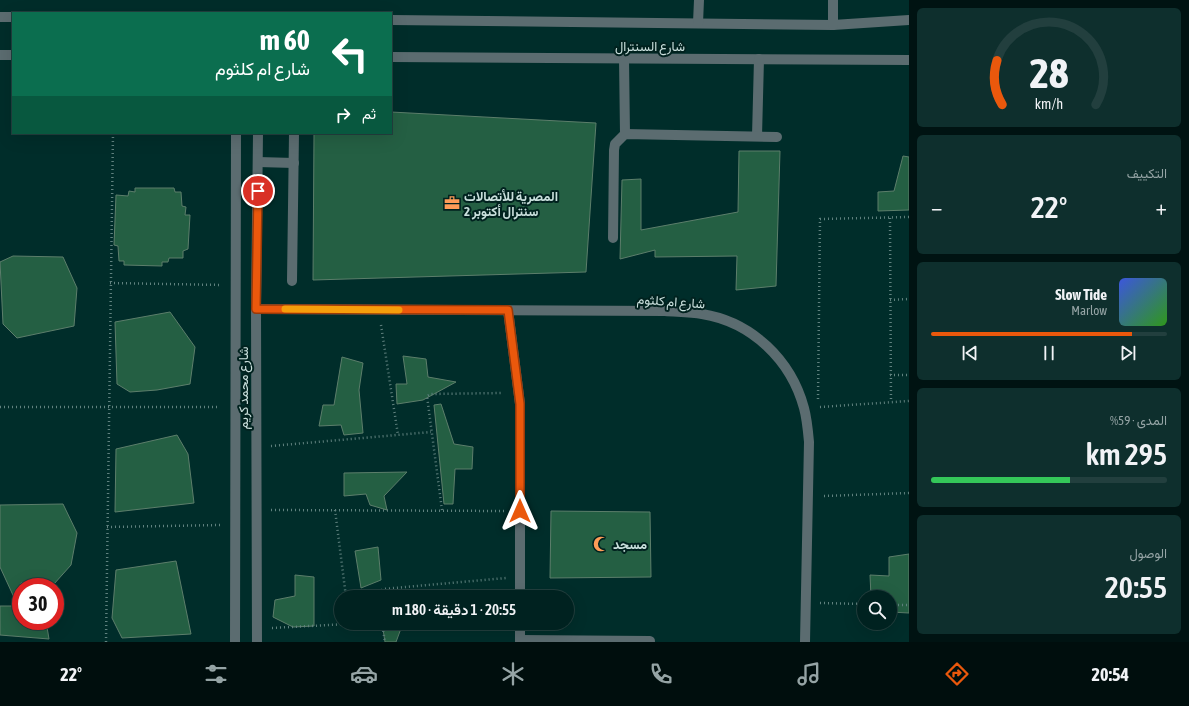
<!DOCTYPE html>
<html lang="ar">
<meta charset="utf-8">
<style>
body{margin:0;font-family:"Asap Condensed",Vazirmatn,sans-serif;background:#0e2f2d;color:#f1f3f6;direction:rtl;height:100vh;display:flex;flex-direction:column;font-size:15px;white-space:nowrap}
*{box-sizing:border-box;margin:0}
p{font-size:13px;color:#95a4a5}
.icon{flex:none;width:22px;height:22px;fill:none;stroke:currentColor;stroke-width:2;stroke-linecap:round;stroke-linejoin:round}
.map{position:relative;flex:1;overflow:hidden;direction:ltr}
.sheet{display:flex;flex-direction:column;gap:8px;padding:8px;background:#001312;width:280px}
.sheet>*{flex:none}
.hud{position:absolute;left:12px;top:12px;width:380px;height:122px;border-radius:0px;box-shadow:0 4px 16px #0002,0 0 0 1px #223f3e;direction:rtl;background:#0b6e4f;color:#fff;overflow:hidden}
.buttons{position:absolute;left:857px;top:590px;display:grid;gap:8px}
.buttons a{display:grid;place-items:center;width:40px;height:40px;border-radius:50%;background:#002220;box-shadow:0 4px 16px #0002,0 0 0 1px #223f3e;font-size:20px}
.speed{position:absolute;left:12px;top:578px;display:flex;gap:8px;font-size:20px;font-weight:700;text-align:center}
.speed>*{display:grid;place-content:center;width:52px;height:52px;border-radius:50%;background:#002220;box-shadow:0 4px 16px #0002,0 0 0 1px #223f3e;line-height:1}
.speed .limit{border:6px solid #d22;background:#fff;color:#111}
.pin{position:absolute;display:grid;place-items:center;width:34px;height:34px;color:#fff;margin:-17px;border:2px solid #fff;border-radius:50%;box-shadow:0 1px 4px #0007}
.me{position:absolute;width:44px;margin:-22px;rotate:0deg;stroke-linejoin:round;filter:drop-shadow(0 0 3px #0008)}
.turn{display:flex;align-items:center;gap:14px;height:84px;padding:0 16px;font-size:18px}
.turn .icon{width:52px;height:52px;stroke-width:2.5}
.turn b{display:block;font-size:28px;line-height:34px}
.then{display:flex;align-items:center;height:38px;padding:0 16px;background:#0003;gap:8px;font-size:15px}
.big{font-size:30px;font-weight:600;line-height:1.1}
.sheet .tile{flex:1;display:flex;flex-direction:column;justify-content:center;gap:6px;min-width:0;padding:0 14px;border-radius:6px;background:#0e2f2d}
.sheet .dial{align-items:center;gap:0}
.dial svg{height:104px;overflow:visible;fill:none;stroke:#223f3e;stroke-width:7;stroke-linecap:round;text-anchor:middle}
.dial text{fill:#f1f3f6;stroke:none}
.song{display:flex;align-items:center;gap:12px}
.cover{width:48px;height:48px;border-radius:6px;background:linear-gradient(135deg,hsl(230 70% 55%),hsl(110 70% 35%))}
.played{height:4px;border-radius:2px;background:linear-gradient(90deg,#ea580c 85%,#223f3e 85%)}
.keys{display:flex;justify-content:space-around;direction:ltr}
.heat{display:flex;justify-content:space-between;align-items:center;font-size:22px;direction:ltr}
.charge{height:6px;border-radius:3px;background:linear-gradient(90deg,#34c759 59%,#223f3e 0)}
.trip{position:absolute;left:334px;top:590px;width:240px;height:40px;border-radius:20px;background:#002220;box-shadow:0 4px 16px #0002,0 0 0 1px #223f3e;font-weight:600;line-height:40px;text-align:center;direction:rtl}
.tab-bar{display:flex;height:64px;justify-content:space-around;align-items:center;background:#000e0d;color:#95a4a5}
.tab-bar .icon{width:28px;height:28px}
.tab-bar .on{color:#ea580c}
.tab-bar b{font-size:18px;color:#f1f3f6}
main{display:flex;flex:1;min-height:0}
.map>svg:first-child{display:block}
.building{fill:#245f43;stroke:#5c7e6b}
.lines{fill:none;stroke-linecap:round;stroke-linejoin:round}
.path{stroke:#60827f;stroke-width:2.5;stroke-dasharray:1 3;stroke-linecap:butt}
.minor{stroke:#5b6c70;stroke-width:10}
.route-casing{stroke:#983908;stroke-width:10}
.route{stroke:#ea580c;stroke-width:7}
.slow{stroke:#f59e0b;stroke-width:7}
.labels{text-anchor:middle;stroke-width:4;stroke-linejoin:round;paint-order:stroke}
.street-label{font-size:13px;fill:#cae0dd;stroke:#01221f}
.poi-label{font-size:13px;font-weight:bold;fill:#cae0dd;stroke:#01221f;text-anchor:start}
</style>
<main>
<section class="sheet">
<div class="tile dial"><svg viewBox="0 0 100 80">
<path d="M14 69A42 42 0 1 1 86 69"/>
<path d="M14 69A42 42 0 0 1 10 35" stroke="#ea580c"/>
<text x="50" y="56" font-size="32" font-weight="700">28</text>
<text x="50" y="72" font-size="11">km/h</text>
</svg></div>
<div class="tile"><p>التكييف</p>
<div class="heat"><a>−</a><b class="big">22°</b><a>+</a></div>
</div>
<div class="tile">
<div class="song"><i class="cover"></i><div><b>Slow Tide</b><p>Marlow</p></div></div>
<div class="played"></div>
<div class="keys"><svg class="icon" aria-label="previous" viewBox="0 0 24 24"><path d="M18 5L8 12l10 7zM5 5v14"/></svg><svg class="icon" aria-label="pause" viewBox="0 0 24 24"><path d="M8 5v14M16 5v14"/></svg><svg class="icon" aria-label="next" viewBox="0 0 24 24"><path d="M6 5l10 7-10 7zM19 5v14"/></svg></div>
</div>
<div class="tile"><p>المدى · 59%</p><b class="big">295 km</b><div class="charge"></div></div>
<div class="tile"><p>الوصول</p><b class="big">20:55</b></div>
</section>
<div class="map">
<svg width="909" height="642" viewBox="0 0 909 642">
<rect width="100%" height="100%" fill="#002d2a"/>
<!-- building -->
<g class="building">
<polygon points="391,112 596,123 586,272 313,280 314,133 391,133"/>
<polygon points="739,151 780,151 776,286 736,290 737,256 655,257 655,250 620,259 622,180 641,179 641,230 738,212"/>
<polygon points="903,156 909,157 909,210 878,211 878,192 894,191"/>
<polygon points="135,188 174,188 175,192 181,192 182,206 186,207 185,215 190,215 188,249 183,251 183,258 169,258 168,262 162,262 162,266 124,265 124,261 119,261 118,246 114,245 116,195 128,196 129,191 135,192"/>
<polygon points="13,256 63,257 77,288 74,326 17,338 3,324 0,262"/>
<polygon points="170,312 195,347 190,384 157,390 130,392 117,384 115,322"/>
<polygon points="403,356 426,359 428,377 456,382 423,400 397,404 396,384 407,384"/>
<polygon points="342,357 363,363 359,390 363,433 344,435 341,425 319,426 323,405 334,405"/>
<polygon points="441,404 454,444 473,447 472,469 455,469 453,504 444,504 434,405"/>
<polygon points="177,435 188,454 194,503 115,512 116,449"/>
<polygon points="407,472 384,496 387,510 370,505 366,494 344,496 344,473"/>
<polygon points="63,504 77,533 71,565 54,584 21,583 21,621 46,621 49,639 0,635 0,606 18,606 0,567 0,505"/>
<polygon points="551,511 650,512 651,577 550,578"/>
<polygon points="378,547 381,580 361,588 355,551"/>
<polygon points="909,554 909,613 890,612 890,597 871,597 870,575 889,576 889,557"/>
<polygon points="176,561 191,634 122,638 112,618 116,570"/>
<polygon points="295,575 314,577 314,626 293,627 273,617 275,600 295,596"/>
<polygon points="382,623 403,623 396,642 385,642"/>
</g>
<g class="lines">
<!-- path -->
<g class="path">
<polyline points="890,218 891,402"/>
<polyline points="110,283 222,285"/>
<polyline points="890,300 909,299"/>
<polyline points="381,325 398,435"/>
<polyline points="890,375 909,375"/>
<polyline points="818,399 820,219 909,217"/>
<polyline points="0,407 220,407"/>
<polyline points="820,407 909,401"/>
<polyline points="271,446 431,432"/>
<polyline points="824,496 909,493"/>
<polyline points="271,510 506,511"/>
<polyline points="335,510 346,597"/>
<polyline points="442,510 427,396 431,394 503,393"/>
<polyline points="107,527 221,525"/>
<polyline points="379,597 379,592 383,589 506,578"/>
<polyline points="820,603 864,604"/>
<polyline points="890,605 909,605"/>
<polyline points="382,623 385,642"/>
<polyline points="272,628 367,623"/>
<polyline points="106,642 113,133"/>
</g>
<!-- minor -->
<g class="minor">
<polyline points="0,17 13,17"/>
<polyline points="391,20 833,25 909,20"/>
<polyline points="698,23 699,0"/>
<polyline points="833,25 833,0"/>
<polyline points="0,55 13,55"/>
<polyline points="391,57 909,60"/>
<polyline points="624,59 625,134"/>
<polyline points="757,136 759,59"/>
<polyline points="258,162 294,163"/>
<polyline points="613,238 614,150 615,144 625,134 777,137"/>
<polyline points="292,281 294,133"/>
<path d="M256 309 665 311C677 312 690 312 702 314 752 322 791 360 804 408 807 419 808 431 809 442L805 642"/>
<polyline points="508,310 520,404 520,597"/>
<polyline points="520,640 650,641"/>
<polyline points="235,642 236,133"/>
<polyline points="257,642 256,309 258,133"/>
<polyline points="520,642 520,623"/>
</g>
</g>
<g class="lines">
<defs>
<polyline id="route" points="258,191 256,309 508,310 520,404 520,511"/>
</defs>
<!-- route casing -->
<use href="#route" class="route-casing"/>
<!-- route -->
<use href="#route" class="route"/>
<!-- slow -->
<polyline class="slow" points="285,309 399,310"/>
</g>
<!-- icons -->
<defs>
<symbol id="office-bare" viewBox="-9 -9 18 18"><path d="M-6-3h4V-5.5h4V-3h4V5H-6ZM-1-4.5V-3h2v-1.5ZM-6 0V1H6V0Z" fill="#fe9c57" stroke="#01221f" stroke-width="2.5" paint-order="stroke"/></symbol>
<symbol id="mosque-bare" viewBox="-9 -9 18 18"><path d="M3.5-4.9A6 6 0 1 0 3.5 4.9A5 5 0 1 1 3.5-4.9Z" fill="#fe9c57" stroke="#01221f" stroke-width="2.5" paint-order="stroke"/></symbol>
</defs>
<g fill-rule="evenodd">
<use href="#office-bare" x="441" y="192" width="22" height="22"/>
<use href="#mosque-bare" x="590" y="533" width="22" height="22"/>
</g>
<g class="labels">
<!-- street labels -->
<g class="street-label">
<text x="650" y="51">شارع السنترال</text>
<text transform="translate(671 301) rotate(4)" y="5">شارع ام كلثوم</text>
<text transform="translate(243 388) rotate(-90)" y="5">شارع محمد كريم</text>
</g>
<!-- poi labels -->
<g class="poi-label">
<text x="464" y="201">المصرية للأتصالات<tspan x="464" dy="15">سنترال أكتوبر 2</tspan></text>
<text x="613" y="549">مسجد</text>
</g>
</g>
</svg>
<div class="buttons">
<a><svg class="icon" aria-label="search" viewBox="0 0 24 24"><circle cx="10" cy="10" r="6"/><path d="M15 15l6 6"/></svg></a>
</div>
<div class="speed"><div class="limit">30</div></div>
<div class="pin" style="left:258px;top:191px;background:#d93025"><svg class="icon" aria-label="arrive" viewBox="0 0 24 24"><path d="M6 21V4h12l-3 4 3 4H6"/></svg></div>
<svg class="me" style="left:520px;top:511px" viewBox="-20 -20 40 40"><path d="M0-17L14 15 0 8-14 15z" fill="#ea580c" stroke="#fff" stroke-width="4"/></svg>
<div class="trip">20:55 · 1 دقيقة · 180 m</div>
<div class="hud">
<div class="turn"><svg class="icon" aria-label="left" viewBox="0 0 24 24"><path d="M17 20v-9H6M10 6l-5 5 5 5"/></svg><div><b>60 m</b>شارع ام كلثوم</div></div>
<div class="then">ثم<svg class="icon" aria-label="right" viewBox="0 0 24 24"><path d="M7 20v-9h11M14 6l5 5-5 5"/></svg></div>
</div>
</div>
</main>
<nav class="tab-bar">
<b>20:54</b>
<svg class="icon on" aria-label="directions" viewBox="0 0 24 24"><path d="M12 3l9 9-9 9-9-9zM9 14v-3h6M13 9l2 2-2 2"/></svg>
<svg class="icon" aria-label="music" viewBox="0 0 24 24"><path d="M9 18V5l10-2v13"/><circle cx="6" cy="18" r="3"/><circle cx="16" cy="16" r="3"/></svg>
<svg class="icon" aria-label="phone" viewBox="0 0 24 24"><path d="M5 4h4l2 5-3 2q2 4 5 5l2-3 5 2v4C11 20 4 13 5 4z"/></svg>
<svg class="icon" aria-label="climate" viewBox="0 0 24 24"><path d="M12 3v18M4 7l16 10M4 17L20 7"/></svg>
<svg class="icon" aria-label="car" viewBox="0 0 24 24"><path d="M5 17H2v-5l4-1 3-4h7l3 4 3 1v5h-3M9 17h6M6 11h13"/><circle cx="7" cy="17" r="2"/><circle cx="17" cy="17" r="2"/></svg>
<svg class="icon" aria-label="filters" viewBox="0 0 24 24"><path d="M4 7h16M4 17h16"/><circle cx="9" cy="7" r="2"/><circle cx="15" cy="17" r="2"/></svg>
<b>22°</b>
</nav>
